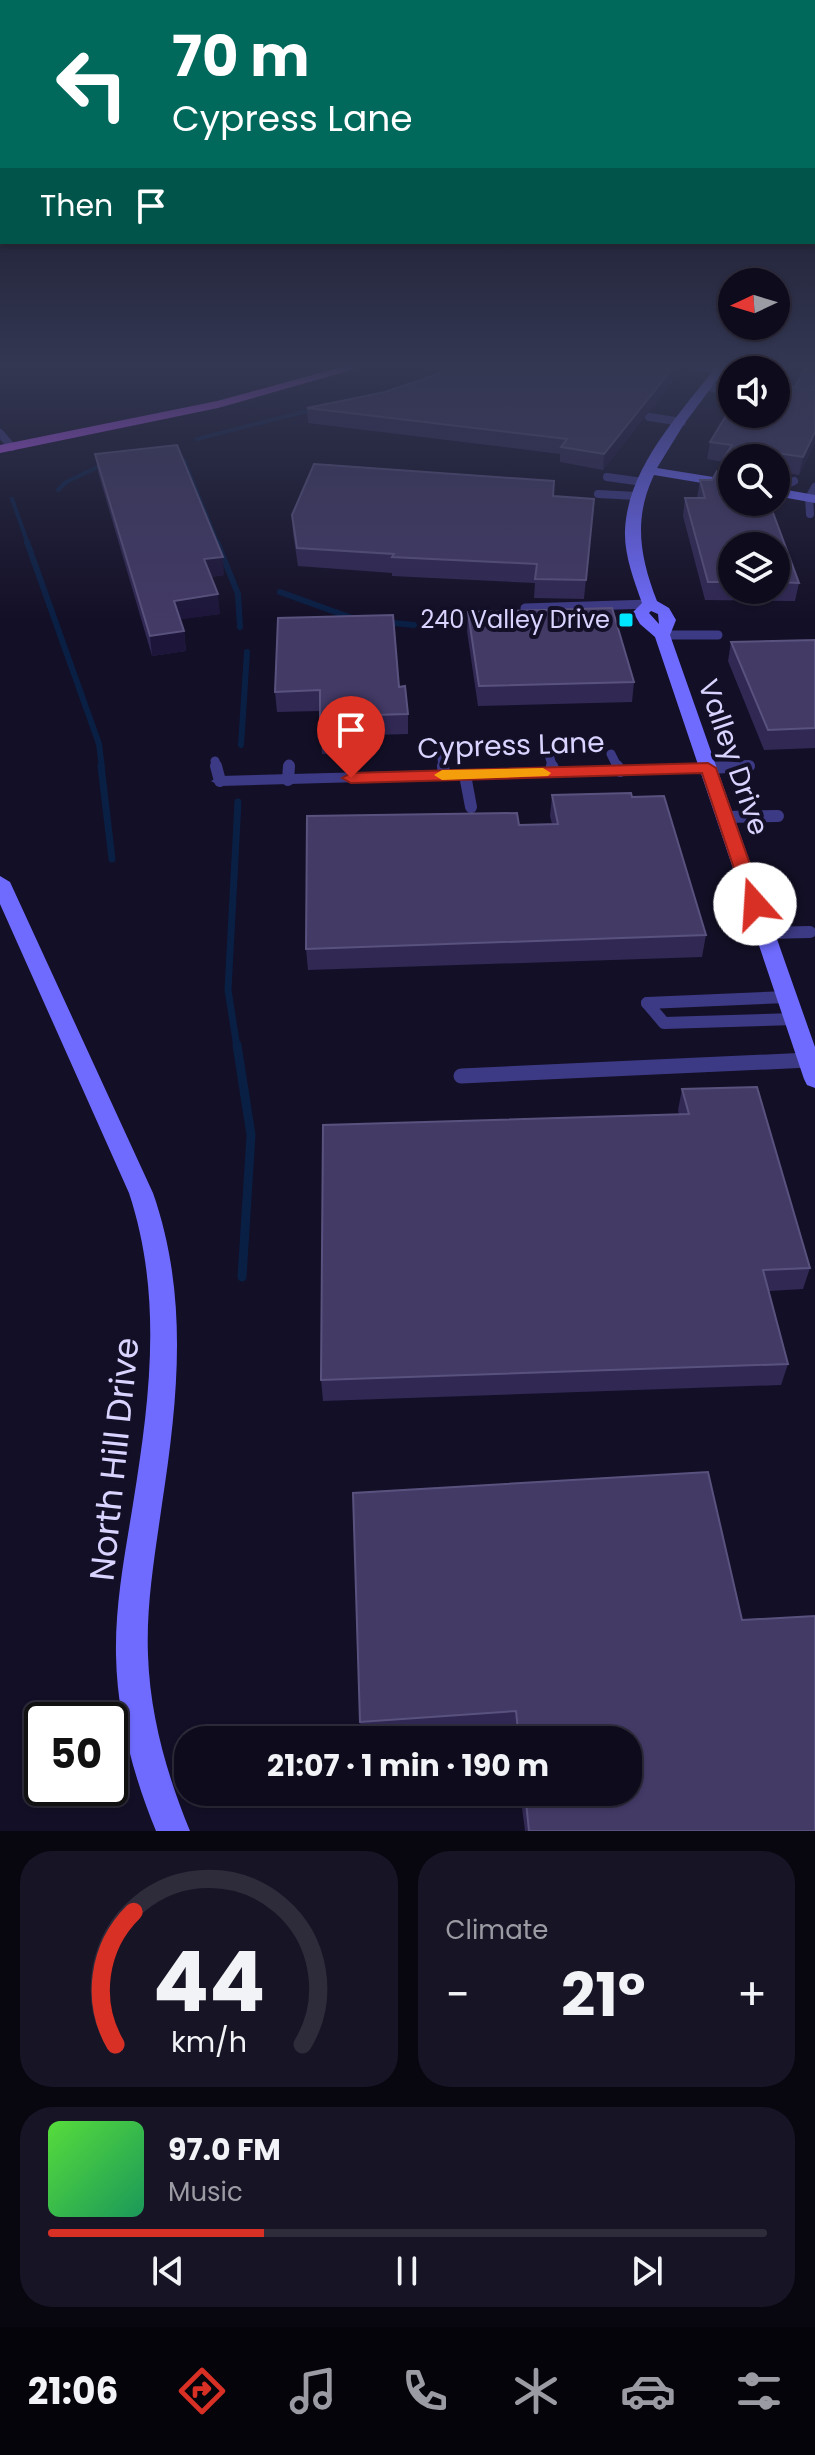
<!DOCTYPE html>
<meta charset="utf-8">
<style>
body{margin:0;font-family:Poppins,sans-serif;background:#171425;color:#f1f3f6;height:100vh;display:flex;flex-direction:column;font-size:30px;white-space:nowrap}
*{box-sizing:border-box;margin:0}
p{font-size:26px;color:#9b9ba3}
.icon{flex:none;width:44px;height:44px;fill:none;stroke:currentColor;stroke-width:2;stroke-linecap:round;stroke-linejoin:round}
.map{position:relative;height:1831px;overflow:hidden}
.panel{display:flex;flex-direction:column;gap:20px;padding:20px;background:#08060f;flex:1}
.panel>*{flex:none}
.top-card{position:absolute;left:0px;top:0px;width:816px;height:244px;box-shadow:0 2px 6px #0004,0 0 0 2px #2e2b3b;background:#00695c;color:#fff;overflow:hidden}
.needle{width:52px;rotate:266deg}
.fabs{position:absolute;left:718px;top:268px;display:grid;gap:16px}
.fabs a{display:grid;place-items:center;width:72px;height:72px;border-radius:50%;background:#0e0b1c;box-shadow:0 2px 6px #0004,0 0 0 2px #2e2b3b;font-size:40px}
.speed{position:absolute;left:24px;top:1702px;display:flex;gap:16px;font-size:40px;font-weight:700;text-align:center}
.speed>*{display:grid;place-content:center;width:104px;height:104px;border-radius:50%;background:#0e0b1c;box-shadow:0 2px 6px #0004,0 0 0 2px #2e2b3b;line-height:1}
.speed .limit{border:4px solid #111;border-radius:12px;background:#fff;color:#111}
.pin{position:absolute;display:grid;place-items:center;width:68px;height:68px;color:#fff;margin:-82px -34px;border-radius:50% 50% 50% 0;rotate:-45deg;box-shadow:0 0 8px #0007}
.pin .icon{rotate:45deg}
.me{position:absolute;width:88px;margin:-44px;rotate:341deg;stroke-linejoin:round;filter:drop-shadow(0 0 6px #0008)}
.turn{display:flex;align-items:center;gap:28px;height:168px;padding:0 40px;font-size:36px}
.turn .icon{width:104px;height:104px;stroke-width:2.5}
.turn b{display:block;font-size:56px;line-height:68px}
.then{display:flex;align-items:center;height:76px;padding:0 40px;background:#0003;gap:16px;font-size:30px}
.big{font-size:60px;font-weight:700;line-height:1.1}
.panel .widget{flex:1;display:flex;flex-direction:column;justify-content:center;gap:12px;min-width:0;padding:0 28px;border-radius:32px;background:#171425}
.panel .dial{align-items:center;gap:0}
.dial svg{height:208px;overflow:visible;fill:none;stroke:#2e2b3b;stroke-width:7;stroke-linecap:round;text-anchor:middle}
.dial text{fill:#f1f3f6;stroke:none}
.song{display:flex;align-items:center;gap:24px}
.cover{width:96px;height:96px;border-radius:12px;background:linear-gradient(135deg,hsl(110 70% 55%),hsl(150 70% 35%))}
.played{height:8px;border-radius:4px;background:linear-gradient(90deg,#d93025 30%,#2e2b3b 30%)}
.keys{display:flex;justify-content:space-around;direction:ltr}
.heat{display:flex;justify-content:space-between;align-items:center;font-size:44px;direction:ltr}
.panel .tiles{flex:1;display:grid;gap:20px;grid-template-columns:1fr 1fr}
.widget:last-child{grid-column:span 2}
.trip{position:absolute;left:174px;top:1726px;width:468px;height:80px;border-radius:32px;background:#0e0b1c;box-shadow:0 2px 6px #0004,0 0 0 2px #2e2b3b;font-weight:700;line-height:80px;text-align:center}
.tabs{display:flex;height:128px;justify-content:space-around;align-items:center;background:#06040b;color:#9b9ba3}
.tabs .icon{width:56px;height:56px}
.tabs .on{color:#d93025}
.tabs b{font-size:36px;color:#f1f3f6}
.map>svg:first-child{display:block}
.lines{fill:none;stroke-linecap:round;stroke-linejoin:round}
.stream-far3{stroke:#0a1f44;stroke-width:4}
.stream-far2{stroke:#0a1f44;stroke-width:6}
.stream-far1{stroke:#0a1f44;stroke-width:7}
.stream{stroke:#0a1f44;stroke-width:9}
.lane-far3{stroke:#3d3a85;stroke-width:8}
.lane-far2{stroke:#3d3a85;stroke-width:9}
.lane-far1{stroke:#3d3a85;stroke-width:12}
.lane{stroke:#3d3a85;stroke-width:15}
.street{fill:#3d3a85;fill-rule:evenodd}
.secondary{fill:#6f6bff;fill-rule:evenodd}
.primary{fill:#c25bff;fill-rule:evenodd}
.wall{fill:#312854;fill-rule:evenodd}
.shaded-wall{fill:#1d163a}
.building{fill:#433a66;stroke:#5a527e;stroke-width:2}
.route{fill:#d93025;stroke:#8d1f18;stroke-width:2}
.slow{fill:#f59e0b}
.poi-dot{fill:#00e5ff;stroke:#130f26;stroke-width:3}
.labels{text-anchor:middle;stroke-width:8;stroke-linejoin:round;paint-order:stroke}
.far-poi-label{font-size:24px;fill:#d9d4ff;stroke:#130f26;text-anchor:end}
.street-label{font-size:28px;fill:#d9d4ff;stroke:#130f26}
.near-street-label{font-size:34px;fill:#d9d4ff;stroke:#130f26}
</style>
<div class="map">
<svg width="815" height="1831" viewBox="0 0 815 1831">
<rect width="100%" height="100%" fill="#130f26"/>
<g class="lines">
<!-- stream-far3 -->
<g class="stream-far3">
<polyline points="405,386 458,364"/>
<polyline points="197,439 315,409"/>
<polyline points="180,458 184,460 218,544"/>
<polyline points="58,490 66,482 104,464"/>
<polyline points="12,499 28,544"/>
</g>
<!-- stream-far2 -->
<g class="stream-far2">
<polyline points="27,542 99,744 102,768"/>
<polyline points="217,542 238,594 240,627"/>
<polyline points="280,592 352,618"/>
<polyline points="384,622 414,625"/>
<polyline points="241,745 247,652"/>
</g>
<!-- stream-far1 -->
<g class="stream-far1">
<polyline points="101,766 112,859"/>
<polyline points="237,1047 228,990 238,802"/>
</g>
<!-- stream -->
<polyline class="stream" points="237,1045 251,1135 242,1277"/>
<!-- lane-far3 -->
<g class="lane-far3">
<polyline points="683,364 720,370"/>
<polyline points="723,365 750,370"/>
<polyline points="708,387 732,391"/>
<polyline points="649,417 682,422"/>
<polyline points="0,433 12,447"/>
<polyline points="607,477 643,482"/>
<polyline points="776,490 794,481"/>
<polyline points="598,494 637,496"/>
<polyline points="810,514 809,498 815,487"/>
</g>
<!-- lane-far2 -->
<g class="lane-far2">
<polyline points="525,608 650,604"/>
<polyline points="662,635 718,635"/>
<polyline points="441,748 443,768"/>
<polyline points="611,754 618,768"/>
<polyline points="549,755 553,768"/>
<polyline points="215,761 217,768"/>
<polyline points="289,768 289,764"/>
<polyline points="711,768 749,766"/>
</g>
<!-- lane-far1 -->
<g class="lane-far1">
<polyline points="216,766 220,781"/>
<polyline points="443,766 444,775"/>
<polyline points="552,766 554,772"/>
<polyline points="617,766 620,771"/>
<polyline points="708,768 749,766"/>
<polyline points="465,775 471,807"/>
<polyline points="288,780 289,766"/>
<polyline points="725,817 778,816"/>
<polyline points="765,933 810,932"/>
<polyline points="647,1003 664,1023 794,1019"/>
<polyline points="647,1003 787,997"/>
</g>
<!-- lane -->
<polyline class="lane" points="461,1076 809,1060"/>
<!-- street -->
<polygon class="street" points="708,763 714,764 717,768 714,772 220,786 211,781 220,776"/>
<!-- secondary -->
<g class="secondary">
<path d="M718 364H729L684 424 657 468 732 480V488L654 475C633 519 640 557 657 601L669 608 676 620 670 635 815 1047V1088L807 1085 804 1079 655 637 640 624 633 612 642 603C634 580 624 555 625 530 628 466 681 413 718 364ZM651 611 658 614 659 624 649 613Z"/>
<polygon points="776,488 815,495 815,503 776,496"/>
<path d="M0 876 10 882 153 1193C189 1296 178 1399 162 1504 155 1554 146 1605 148 1655 150 1716 167 1775 190 1831H156C133 1775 117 1715 116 1655 115 1604 125 1554 133 1504 150 1399 163 1296 129 1193L0 904Z"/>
</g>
<!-- primary -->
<polygon class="primary" points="353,364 372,364 218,408 0,453 0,445 217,401"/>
</g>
<!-- wall -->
<g class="wall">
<polygon points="460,364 682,364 681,371 603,470 560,462 560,454 308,423 307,408 385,392 436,375"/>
<path d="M808 364H815V443L799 475 776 471V458H732V473H727H732V502H769L799 583 795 601 705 600 683 516 685 498H697L700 480H712L717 471 722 472 724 462 707 459 710 442 732 406V414H776V384L795 387ZM732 546H776V590H732Z"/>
<polygon points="95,454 224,575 211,577 220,614 180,619 184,631 186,651 152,656 98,472"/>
<polygon points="553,496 594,499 584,599 534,598 535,583 392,576 392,573 298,566 293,533 292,515"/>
<polygon points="468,612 634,682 632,702 478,706 467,631"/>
<polygon points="815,640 815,748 764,750 728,661 731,642"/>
<polygon points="399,687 408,714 408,734 374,735 375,753 322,754 320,711 277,712 275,692"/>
<polygon points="552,795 632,797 706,935 702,957 308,970 306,949 519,825 552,824 550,816"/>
<polygon points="682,1089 810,1268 803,1289 769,1291 788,1364 781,1385 323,1401 321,1380 679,1115 678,1110"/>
<polygon points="742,1620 815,1831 525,1831 520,1792 628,1792 628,1740 515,1740 514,1728 361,1738 360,1722"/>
</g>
<!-- shaded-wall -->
<g class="shaded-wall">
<polygon points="676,364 682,364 681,371 603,470 604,454"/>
<polygon points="815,432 815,443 799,475 803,457"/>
<polygon points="223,557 224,575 206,578 204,559"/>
<polygon points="218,594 220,614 176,620 174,601"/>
<polygon points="184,631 186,651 152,656 150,636"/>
</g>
<!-- building -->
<g class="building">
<polygon points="460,364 676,364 604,454 561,447 567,439 307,408 385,392 436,375"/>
<polygon points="808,364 815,364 815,385 812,390 815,390 815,432 803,457 751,449 746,457 727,454 729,458 724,458 732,445 710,442 732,406 732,414 776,414 776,384 795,387"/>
<polygon points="177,445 223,557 204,559 218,594 174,601 184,631 150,636 95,454"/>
<polygon points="314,464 554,481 553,496 594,499 586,580 535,579 537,564 392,557 394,554 297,548 292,515"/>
<polygon points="717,471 732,473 732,502 769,502 799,583 776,582 776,546 732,546 732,582 708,582 685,498 705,498 700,480 712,480"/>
<polygon points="612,608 634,682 479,686 468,612"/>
<polygon points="393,615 399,687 405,686 408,714 373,715 374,733 320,734 320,690 275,692 278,618"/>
<polygon points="815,640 815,728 768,730 731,642"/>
<polygon points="631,793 632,797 664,796 706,935 306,949 307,816 517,813 519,825 558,824 552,795"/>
<polygon points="757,1087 810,1268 763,1270 788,1364 321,1380 323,1125 689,1114 682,1089"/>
<polygon points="708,1472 742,1620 815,1616 815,1831 529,1831 525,1792 628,1792 628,1740 519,1740 516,1711 360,1722 353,1493"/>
</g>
<!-- sky -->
<linearGradient id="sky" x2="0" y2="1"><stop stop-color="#0a0815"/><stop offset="0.59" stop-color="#333752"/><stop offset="1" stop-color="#333752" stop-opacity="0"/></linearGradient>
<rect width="815" height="621" fill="url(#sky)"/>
<!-- route -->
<polygon class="route" points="708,763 716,768 764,904 761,908 755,910 746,904 702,773 351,783 342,778 351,773"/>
<!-- slow -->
<polygon class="slow" points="543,768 551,773 548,776 442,780 434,775 442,770"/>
<!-- markers -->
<rect class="poi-dot" x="618" y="612" width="16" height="16" rx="4"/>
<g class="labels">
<!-- far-poi labels -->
<g class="far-poi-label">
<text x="610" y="628">240 Valley Drive</text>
</g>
<!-- street labels -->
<g class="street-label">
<text transform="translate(511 745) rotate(-2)" y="10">Cypress Lane</text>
<text transform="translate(734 757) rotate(71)" y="10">Valley Drive</text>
</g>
<!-- near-street labels -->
<g class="near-street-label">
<text transform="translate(114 1459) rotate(-84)" y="12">North Hill Drive</text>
</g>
</g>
</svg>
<div class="fabs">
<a><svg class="needle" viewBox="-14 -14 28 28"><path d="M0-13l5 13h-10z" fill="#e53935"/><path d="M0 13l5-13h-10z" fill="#9b9ba3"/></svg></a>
<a><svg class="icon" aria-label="sound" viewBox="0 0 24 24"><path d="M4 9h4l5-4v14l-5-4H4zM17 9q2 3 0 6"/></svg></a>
<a><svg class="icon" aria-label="search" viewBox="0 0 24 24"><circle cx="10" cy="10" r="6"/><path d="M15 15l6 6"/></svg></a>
<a><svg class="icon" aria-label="layers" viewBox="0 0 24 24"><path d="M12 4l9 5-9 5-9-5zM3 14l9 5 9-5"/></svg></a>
</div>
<div class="speed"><div class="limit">50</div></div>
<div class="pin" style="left:351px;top:778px;background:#d93025"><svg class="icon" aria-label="arrive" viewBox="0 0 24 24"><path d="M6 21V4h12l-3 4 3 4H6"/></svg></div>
<svg class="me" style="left:755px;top:904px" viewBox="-20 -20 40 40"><circle r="19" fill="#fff"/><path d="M0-13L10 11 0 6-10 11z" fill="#d93025"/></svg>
<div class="trip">21:07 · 1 min · 190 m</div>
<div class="top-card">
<div class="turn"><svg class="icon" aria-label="left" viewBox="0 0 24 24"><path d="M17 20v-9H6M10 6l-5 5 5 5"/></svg><div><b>70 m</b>Cypress Lane</div></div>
<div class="then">Then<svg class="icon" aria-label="arrive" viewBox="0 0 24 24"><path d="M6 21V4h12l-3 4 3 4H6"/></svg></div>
</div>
</div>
<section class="panel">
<div class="tiles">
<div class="widget dial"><svg viewBox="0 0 100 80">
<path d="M14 69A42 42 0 1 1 86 69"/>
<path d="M14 69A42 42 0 0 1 21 18" stroke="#d93025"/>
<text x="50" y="56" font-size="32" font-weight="700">44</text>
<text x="50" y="72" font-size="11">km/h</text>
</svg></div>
<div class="widget"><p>Climate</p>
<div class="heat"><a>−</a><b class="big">21°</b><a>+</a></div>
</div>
<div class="widget">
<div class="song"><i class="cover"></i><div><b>97.0 FM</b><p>Music</p></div></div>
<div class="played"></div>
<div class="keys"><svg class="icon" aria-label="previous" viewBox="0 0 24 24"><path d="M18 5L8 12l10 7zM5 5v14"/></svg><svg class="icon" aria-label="pause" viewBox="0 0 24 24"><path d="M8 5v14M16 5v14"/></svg><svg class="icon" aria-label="next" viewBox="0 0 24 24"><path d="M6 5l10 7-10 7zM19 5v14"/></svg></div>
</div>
</div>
</section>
<nav class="tabs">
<b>21:06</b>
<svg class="icon on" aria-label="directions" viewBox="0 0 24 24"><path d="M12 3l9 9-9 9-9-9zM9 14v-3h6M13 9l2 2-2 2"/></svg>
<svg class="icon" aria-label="music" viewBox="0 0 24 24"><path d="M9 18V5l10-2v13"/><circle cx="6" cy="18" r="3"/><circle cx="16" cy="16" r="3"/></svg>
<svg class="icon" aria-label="phone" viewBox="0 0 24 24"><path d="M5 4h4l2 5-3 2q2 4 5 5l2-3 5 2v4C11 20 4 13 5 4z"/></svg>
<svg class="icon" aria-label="climate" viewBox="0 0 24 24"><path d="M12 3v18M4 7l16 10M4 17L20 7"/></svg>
<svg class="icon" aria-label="car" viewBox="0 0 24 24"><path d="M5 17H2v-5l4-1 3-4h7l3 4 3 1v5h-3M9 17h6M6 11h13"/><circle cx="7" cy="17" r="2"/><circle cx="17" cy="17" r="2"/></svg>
<svg class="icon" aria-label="filters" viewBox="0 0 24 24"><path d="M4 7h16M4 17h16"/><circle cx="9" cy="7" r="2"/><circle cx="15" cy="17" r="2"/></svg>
</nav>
